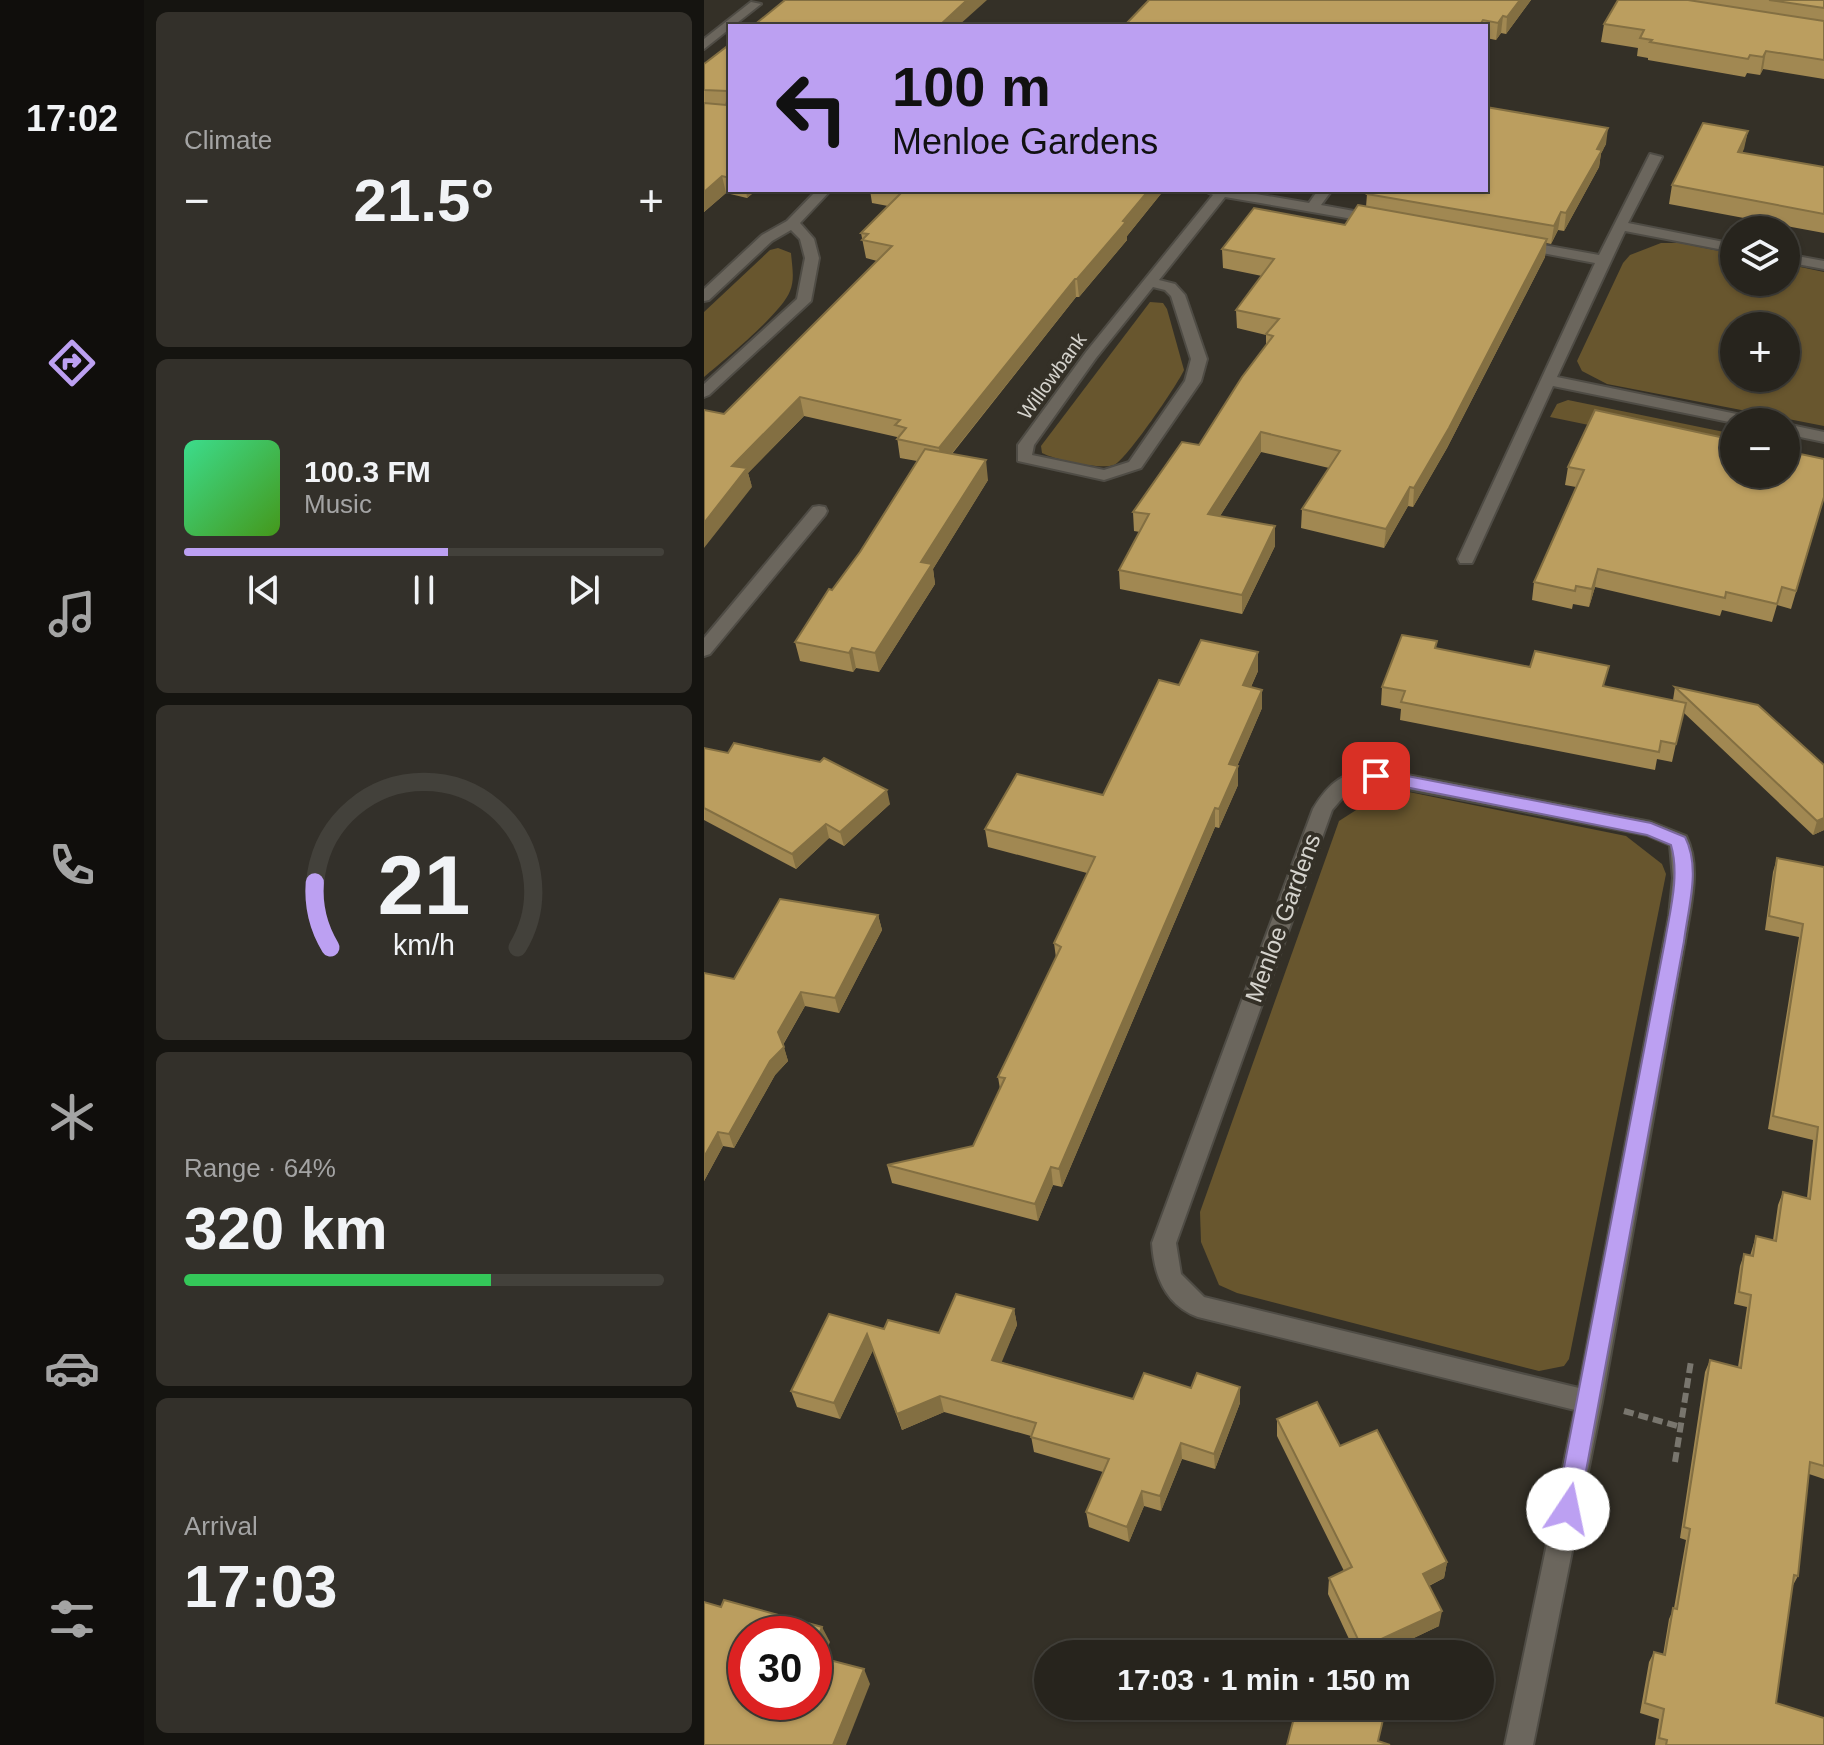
<!DOCTYPE html>
<meta charset="utf-8">
<style>
body{margin:0;font-family:Arial,sans-serif;background:#33302a;color:#f1f3f6;height:100vh;display:flex;flex-direction:column;font-size:30px;white-space:nowrap}
*{box-sizing:border-box;margin:0}
p{font-size:26px;color:#a4a4a4}
.icon{flex:none;width:44px;height:44px;fill:none;stroke:currentColor;stroke-width:2;stroke-linecap:round;stroke-linejoin:round}
.map{position:relative;flex:1;overflow:hidden}
.panel{display:flex;flex-direction:column;gap:12px;padding:12px;background:#151410;width:560px}
.panel>*{flex:none}
.banner{position:absolute;left:24px;top:24px;width:760px;height:168px;border-radius:0px;box-shadow:0 2px 6px #0004,0 0 0 2px #43413b;background:#bca0f2;color:#111;overflow:hidden}
.buttons{position:absolute;left:1016px;top:216px;display:grid;gap:16px}
.buttons a{display:grid;place-items:center;width:80px;height:80px;border-radius:50%;background:#27241d;box-shadow:0 2px 6px #0004,0 0 0 2px #43413b;font-size:40px}
.speed{position:absolute;left:24px;top:1616px;display:flex;gap:16px;font-size:40px;font-weight:700;text-align:center}
.speed>*{display:grid;place-content:center;width:104px;height:104px;border-radius:50%;background:#27241d;box-shadow:0 2px 6px #0004,0 0 0 2px #43413b;line-height:1}
.speed .limit{border:12px solid #d22;background:#fff;color:#111}
.pin{position:absolute;display:grid;place-items:center;width:68px;height:68px;color:#fff;margin:-34px;border-radius:16px;box-shadow:0 4px 12px #0006}
.me{position:absolute;width:88px;margin:-44px;rotate:11deg;stroke-linejoin:round;filter:drop-shadow(0 0 6px #0008)}
.turn{display:flex;align-items:center;gap:28px;height:168px;padding:0 32px;font-size:36px}
.turn .icon{width:104px;height:104px;stroke-width:2.5}
.turn b{display:block;font-size:56px;line-height:68px}
.big{font-size:60px;font-weight:700;line-height:1.1}
.panel .tile{flex:1;display:flex;flex-direction:column;justify-content:center;gap:12px;min-width:0;padding:0 28px;border-radius:12px;background:#33302a}
.panel .dial{align-items:center;gap:0}
.dial svg{height:208px;overflow:visible;fill:none;stroke:#43413b;stroke-width:7;stroke-linecap:round;text-anchor:middle}
.dial text{fill:#f1f3f6;stroke:none}
.song{display:flex;align-items:center;gap:24px}
.cover{width:96px;height:96px;border-radius:12px;background:linear-gradient(135deg,hsl(150 70% 55%),hsl(100 70% 35%))}
.played{height:8px;border-radius:4px;background:linear-gradient(90deg,#bca0f2 55%,#43413b 55%)}
.keys{display:flex;justify-content:space-around;direction:ltr}
.heat{display:flex;justify-content:space-between;align-items:center;font-size:44px;direction:ltr}
.charge{height:12px;border-radius:6px;background:linear-gradient(90deg,#34c759 64%,#43413b 0)}
.trip{position:absolute;left:330px;top:1640px;width:460px;height:80px;border-radius:40px;background:#27241d;box-shadow:0 2px 6px #0004,0 0 0 2px #43413b;font-weight:700;line-height:80px;text-align:center}
main{display:flex;flex:1;min-height:0}
.dock{display:flex;flex-direction:column;width:144px;justify-content:space-around;align-items:center;background:#100e0c;color:#a4a4a4}
.dock .icon{width:56px;height:56px}
.dock .current{color:#bca0f2}
.dock b{font-size:36px;color:#f1f3f6}
.map>svg:first-child{display:block}
.green{fill:#68562e;fill-rule:evenodd}
.lines{fill:none;stroke-linecap:round;stroke-linejoin:round}
.street-casing{stroke:#4f4c45;stroke-width:4}
.path{stroke:#79766e;stroke-width:6;stroke-dasharray:10 5;stroke-linecap:butt}
.street{fill:#6b665d;fill-rule:evenodd}
.wall{fill:#a18852}
.shaded-wall{fill:#836f42}
.building{fill:#bb9e5f;stroke:#836f42;stroke-width:2}
.route{fill:#bca0f2;stroke:#7a689d;stroke-width:2}
.labels{text-anchor:middle;stroke-width:8;stroke-linejoin:round;paint-order:stroke}
.far-street-label{font-size:20px;fill:#d5d3cd;stroke:#343027}
.street-label{font-size:24px;fill:#d5d3cd;stroke:#343027}
</style>
<main>
<nav class="dock">
<b>17:02</b>
<svg class="icon current" aria-label="directions" viewBox="0 0 24 24"><path d="M12 3l9 9-9 9-9-9zM9 14v-3h6M13 9l2 2-2 2"/></svg>
<svg class="icon" aria-label="music" viewBox="0 0 24 24"><path d="M9 18V5l10-2v13"/><circle cx="6" cy="18" r="3"/><circle cx="16" cy="16" r="3"/></svg>
<svg class="icon" aria-label="phone" viewBox="0 0 24 24"><path d="M5 4h4l2 5-3 2q2 4 5 5l2-3 5 2v4C11 20 4 13 5 4z"/></svg>
<svg class="icon" aria-label="climate" viewBox="0 0 24 24"><path d="M12 3v18M4 7l16 10M4 17L20 7"/></svg>
<svg class="icon" aria-label="car" viewBox="0 0 24 24"><path d="M5 17H2v-5l4-1 3-4h7l3 4 3 1v5h-3M9 17h6M6 11h13"/><circle cx="7" cy="17" r="2"/><circle cx="17" cy="17" r="2"/></svg>
<svg class="icon" aria-label="filters" viewBox="0 0 24 24"><path d="M4 7h16M4 17h16"/><circle cx="9" cy="7" r="2"/><circle cx="15" cy="17" r="2"/></svg>
</nav>
<section class="panel">
<div class="tile"><p>Climate</p>
<div class="heat"><a>−</a><b class="big">21.5°</b><a>+</a></div>
</div>
<div class="tile">
<div class="song"><i class="cover"></i><div><b>100.3 FM</b><p>Music</p></div></div>
<div class="played"></div>
<div class="keys"><svg class="icon" aria-label="previous" viewBox="0 0 24 24"><path d="M18 5L8 12l10 7zM5 5v14"/></svg><svg class="icon" aria-label="pause" viewBox="0 0 24 24"><path d="M8 5v14M16 5v14"/></svg><svg class="icon" aria-label="next" viewBox="0 0 24 24"><path d="M6 5l10 7-10 7zM19 5v14"/></svg></div>
</div>
<div class="tile dial"><svg viewBox="0 0 100 80">
<path d="M14 69A42 42 0 1 1 86 69"/>
<path d="M14 69A42 42 0 0 1 8 44" stroke="#bca0f2"/>
<text x="50" y="56" font-size="32" font-weight="700">21</text>
<text x="50" y="72" font-size="11">km/h</text>
</svg></div>
<div class="tile"><p>Range · 64%</p><b class="big">320 km</b><div class="charge"></div></div>
<div class="tile"><p>Arrival</p><b class="big">17:03</b></div>
</section>
<div class="map">
<svg width="1120" height="1745" viewBox="0 0 1120 1745">
<rect width="100%" height="100%" fill="#343027"/>
<!-- green -->
<g class="green">
<path d="M957 243H976L1030 254V282H1082V264L1120 272V426L903 384 878 371 873 361 919 263 926 255ZM1030 326H1082V378H1030Z"/>
<path d="M74 248 87 253C88 266 91 279 86 291 78 313 20 360 0 377V312L66 250Z"/>
<path d="M446 302 459 303 463 309 480 370C474 384 422 460 410 465 397 470 351 460 338 453L337 446Z"/>
<polygon points="864,400 1030,434 1030,455 846,417 853,404"/>
<polygon points="695,790 922,836 958,864 962,874 865,1359 860,1366 835,1371 533,1293 515,1285 497,1242 496,1212 635,821 660,805"/>
</g>
<g class="lines">
<defs>
<g id="street">
<polygon points="47,2 57,4 0,49 0,39"/>
<polygon points="946,154 958,157 924,223 1030,244 1030,252 921,231 853,377 1047,417 1055,422 1030,423 849,386 770,559 768,563 756,563 754,559 891,263 817,249 810,245 817,241 895,255"/>
<polygon points="113,190 127,190 96,223 110,239 115,258 107,301 5,395 0,397 0,384 93,299 101,258 96,239 87,230 68,241 5,300 0,301 0,289 58,235 83,221"/>
<path d="M499 190H529L605 203 614 190H628L617 205 672 215 679 219 672 223 521 197 455 280 471 284 481 295 503 359 497 381 437 468 400 480 314 461V445L382 352 509 195ZM449 287 461 290 467 296 487 359 481 381 425 462 400 470 328 455 330 445 392 358Z"/>
<polygon points="1082,254 1120,261 1120,269 1082,262"/>
<polygon points="1082,424 1120,432 1120,442 1082,434"/>
<polygon points="115,506 121,507 123,511 121,515 6,654 0,656 0,638 109,507"/>
<path d="M672 769 947 822 982 836C998 867 986 908 981 941L898 1402 829 1745H801L871 1410 494 1317C461 1305 450 1275 448 1243L609 809C625 782 640 771 672 769ZM672 783 943 835 966 845 969 878 965 916 875 1388 500 1297 477 1274 472 1243 628 810 647 788Z"/>
</g>
</defs>
<!-- street casing -->
<use href="#street" class="street-casing"/>
<!-- path -->
<g class="path">
<polyline points="920,1411 977,1427"/>
<polyline points="971,1462 987,1361"/>
</g>
<!-- street -->
<use href="#street" class="street"/>
</g>
<!-- wall -->
<g class="wall">
<polygon points="445,0 827,0 802,34 797,33 792,40 782,38 782,26 420,26"/>
<polygon points="914,0 1120,0 1120,79 1059,69 1056,75 1043,73 1041,77 944,60 944,58 933,56 934,48 897,42 900,24"/>
<polygon points="26,44 26,190 61,190 56,194 49,193 43,198 22,193 0,212 0,64"/>
<polygon points="1044,131 1038,153 1120,167 1120,233 965,204 968,185"/>
<polygon points="902,144 897,153 895,167 860,231 854,230 847,244 842,243 841,257 743,448 709,507 704,506 680,548 597,528 598,509 625,468 557,452 516,516 571,526 571,546 538,614 416,589 415,570 436,532 430,531 429,512 495,445 562,345 562,335 533,328 532,310 558,276 519,268 518,249 641,225 662,207 663,194"/>
<polygon points="166,190 460,190 423,236 423,240 375,297 372,297 248,454 284,480 229,569 231,584 175,672 152,668 149,672 96,661 91,642 156,552 213,461 196,458 193,437 100,416 44,473 48,487 20,414 173,261 162,258 157,233 184,206 168,203"/>
<polygon points="864,467 1120,498 1087,609 1073,605 1068,622 1018,610 1016,616 891,587 885,607 869,604 868,609 828,600 830,582 872,487 861,485"/>
<polygon points="732,648 901,687 969,700 971,687 1120,765 1120,830 1109,835 979,712 968,762 953,759 951,770 696,720 697,709 677,705 678,687"/>
<polygon points="554,652 554,671 547,687 558,690 558,708 533,766 534,785 515,828 511,827 358,1187 349,1185 334,1221 188,1183 183,1165 269,1146 296,1089 294,1077 352,958 350,943 383,873 284,847 281,829 399,795 475,685"/>
<polygon points="0,748 186,804 140,846 125,838 92,869 0,820"/>
<polygon points="1073,858 1120,867 1120,1479 1105,1474 1094,1576 1088,1587 1072,1703 1120,1745 951,1745 955,1719 936,1713 945,1662 950,1652 959,1655 965,1619 970,1608 982,1540 976,1538 1001,1372 1006,1360 1034,1367 1043,1307 1030,1304 1036,1266 1040,1254 1046,1256 1052,1236 1069,1240 1074,1205 1079,1192 1103,1198 1109,1140 1064,1129 1095,937 1061,930 1069,872"/>
<polygon points="174,915 178,930 135,1013 101,1006 79,1045 84,1061 71,1075 30,1148 19,1146 0,1181 0,973 30,979"/>
<polygon points="310,1309 313,1325 297,1362 429,1399 536,1403 511,1469 478,1459 457,1511 440,1506 425,1542 385,1527 382,1512 399,1472 330,1452 327,1436 240,1412 198,1430 169,1350 136,1419 93,1407 87,1391 180,1329 235,1333"/>
<polygon points="573,1419 636,1446 743,1562 740,1578 725,1586 735,1626 676,1654 652,1654 624,1594 625,1578 640,1571 573,1436"/>
</g>
<!-- shaded-wall -->
<g class="shaded-wall">
<polygon points="263,0 283,0 254,26 235,26"/>
<polygon points="816,0 827,0 802,34 803,17"/>
<polygon points="799,16 797,33 792,40 794,23"/>
<polygon points="1062,51 1059,69 1056,75 1059,57"/>
<polygon points="904,128 902,144 897,153 895,167 860,231 862,213"/>
<polygon points="1044,131 1040,149 1030,170 1034,152"/>
<polygon points="18,176 22,193 0,212 0,192"/>
<polygon points="42,190 48,190 49,193 43,198"/>
<polygon points="445,190 460,190 423,236 423,240 375,297 373,279"/>
<polygon points="857,212 854,230 847,244 850,226"/>
<polygon points="843,239 841,257 743,448 709,507 710,488"/>
<polygon points="371,279 372,297 237,467 235,448"/>
<polygon points="96,397 100,416 44,473 48,487 0,548 0,523 28,466"/>
<polygon points="557,432 557,452 505,533 504,514"/>
<polygon points="282,460 284,480 229,569 231,584 175,672 171,653 217,562"/>
<polygon points="706,487 704,506 680,548 682,529"/>
<polygon points="571,526 571,546 538,614 538,595"/>
<polygon points="894,569 891,587 885,607 888,589"/>
<polygon points="148,648 152,668 149,672 145,653"/>
<polygon points="554,652 554,671 539,704 539,685"/>
<polygon points="558,690 558,708 526,783 525,764"/>
<polygon points="534,766 534,785 515,828 515,809"/>
<polygon points="183,790 186,804 140,846 136,832"/>
<polygon points="511,808 511,827 358,1187 355,1169"/>
<polygon points="1120,818 1120,830 1109,835 1113,821"/>
<polygon points="122,824 125,838 92,869 88,854"/>
<polygon points="174,915 178,930 135,1013 131,998"/>
<polygon points="97,992 101,1006 78,1046 74,1032"/>
<polygon points="80,1047 84,1061 71,1075 30,1148 25,1134 66,1061"/>
<polygon points="14,1132 19,1146 0,1181 0,1157"/>
<polygon points="347,1167 349,1185 334,1221 331,1204"/>
<polygon points="310,1309 313,1325 292,1376 288,1360"/>
<polygon points="163,1334 169,1350 136,1419 130,1403"/>
<polygon points="536,1387 536,1403 511,1469 510,1454"/>
<polygon points="236,1396 240,1412 198,1430 193,1414"/>
<polygon points="477,1443 478,1459 457,1511 456,1496"/>
<polygon points="438,1491 440,1506 425,1542 423,1527"/>
<polygon points="743,1562 740,1578 716,1590 719,1574"/>
<polygon points="738,1611 735,1626 676,1654 658,1654 658,1648"/>
<polygon points="118,1627 126,1642 114,1670 110,1662 110,1646"/>
<polygon points="160,1669 166,1684 142,1745 129,1745"/>
</g>
<!-- building -->
<g class="building">
<polygon points="81,0 263,0 235,26 49,26"/>
<polygon points="445,0 816,0 803,17 799,16 794,23 779,20 775,26 420,26"/>
<polygon points="914,0 984,0 1120,21 1120,60 1062,51 1059,57 1046,55 1044,59 946,42 948,40 936,38 940,30 900,24"/>
<polygon points="1065,0 1120,0 1120,8"/>
<polygon points="26,44 26,178 18,176 0,192 0,103 22,105 25,94 23,91 0,90 0,64"/>
<polygon points="782,107 904,128 893,149 898,150 862,213 857,212 850,226 663,194 666,190 782,190"/>
<polygon points="999,123 1044,131 1034,152 1120,167 1120,214 968,185"/>
<polygon points="189,190 445,190 419,221 422,222 373,279 371,279 235,448 193,439 202,428 191,425 196,420 96,397 28,466 43,468 0,523 0,410 20,414 188,246 158,240 164,234 157,233 198,192"/>
<polygon points="654,205 843,239 745,428 710,488 706,487 682,529 598,509 636,451 557,432 504,514 571,526 538,595 415,570 445,514 429,512 478,442 495,445 538,377 569,336 562,334 575,319 532,310 570,259 518,249 550,208 641,225"/>
<polygon points="891,410 1030,440 1030,474 1082,474 1082,451 1120,459 1120,497 1092,591 1078,587 1073,604 1022,592 1021,598 894,569 888,589 872,586 871,591 830,582 880,470 864,467"/>
<polygon points="221,449 282,460 217,562 228,564 171,653 148,648 145,653 91,642 125,589 128,590 156,552"/>
<polygon points="698,635 733,641 731,648 826,667 831,651 905,666 899,686 982,703 972,744 957,741 955,752 697,702 701,691 678,687"/>
<polygon points="497,640 554,652 539,685 558,690 525,764 534,766 515,809 511,808 355,1169 347,1167 331,1204 183,1165 269,1146 301,1078 294,1077 357,947 350,943 391,857 281,829 313,774 399,795 455,680 475,685"/>
<polygon points="971,687 1054,705 1120,765 1120,818 1113,821"/>
<polygon points="30,743 116,762 120,758 183,790 136,832 122,824 88,854 0,808 0,748 24,753"/>
<polygon points="1073,858 1120,867 1120,1466 1106,1462 1094,1576 1090,1575 1072,1703 1120,1718 1120,1745 962,1745 963,1740 955,1738 960,1709 941,1703 950,1652 961,1655 969,1608 973,1609 986,1529 980,1527 1006,1360 1037,1368 1047,1295 1035,1292 1040,1254 1049,1256 1052,1236 1072,1241 1079,1192 1106,1199 1114,1127 1069,1116 1099,924 1065,916"/>
<polygon points="76,899 174,915 131,998 97,992 74,1032 80,1047 66,1061 25,1134 14,1132 0,1157 0,973 30,979"/>
<polygon points="252,1294 310,1309 288,1360 429,1399 440,1373 487,1388 493,1373 536,1387 510,1454 477,1443 456,1496 438,1491 423,1527 382,1512 405,1459 327,1437 332,1423 236,1396 193,1414 163,1334 130,1403 87,1391 125,1314 180,1329 184,1320 235,1333"/>
<polygon points="613,1402 636,1446 673,1430 743,1562 719,1574 738,1611 658,1648 625,1578 648,1567 573,1419"/>
<polygon points="20,1600 118,1627 110,1646 110,1634 42,1634 42,1702 110,1702 110,1656 160,1669 129,1745 0,1745 0,1602 17,1607"/>
<polygon points="593,1706 666,1706 681,1711 674,1741 686,1745 583,1745"/>
</g>
<!-- route -->
<path class="route" d="M672 770 947 823 981 837C997 868 984 908 980 941L875 1509 872 1517 864 1520 855 1517 852 1509 961 941C966 911 976 875 967 845L943 835 666 780 663 776Z"/>
<g class="labels">
<!-- far-street labels -->
<g class="far-street-label">
<text transform="translate(348 376) rotate(-54)" y="7">Willowbank</text>
</g>
<!-- street labels -->
<g class="street-label">
<text transform="translate(579 918) rotate(-70)" y="8">Menloe Gardens</text>
</g>
</g>
</svg>
<div class="buttons">
<a><svg class="icon" aria-label="layers" viewBox="0 0 24 24"><path d="M12 4l9 5-9 5-9-5zM3 14l9 5 9-5"/></svg></a>
<a>+</a>
<a>−</a>
</div>
<div class="speed"><div class="limit">30</div></div>
<div class="pin" style="left:672px;top:776px;background:#d93025"><svg class="icon" aria-label="arrive" viewBox="0 0 24 24"><path d="M6 21V4h12l-3 4 3 4H6"/></svg></div>
<svg class="me" style="left:864px;top:1509px" viewBox="-20 -20 40 40"><circle r="19" fill="#fff"/><path d="M0-13L10 11 0 6-10 11z" fill="#bca0f2"/></svg>
<div class="trip">17:03 · 1 min · 150 m</div>
<div class="banner">
<div class="turn"><svg class="icon" aria-label="left" viewBox="0 0 24 24"><path d="M17 20v-9H6M10 6l-5 5 5 5"/></svg><div><b>100 m</b>Menloe Gardens</div></div>
</div>
</div>
</main>
